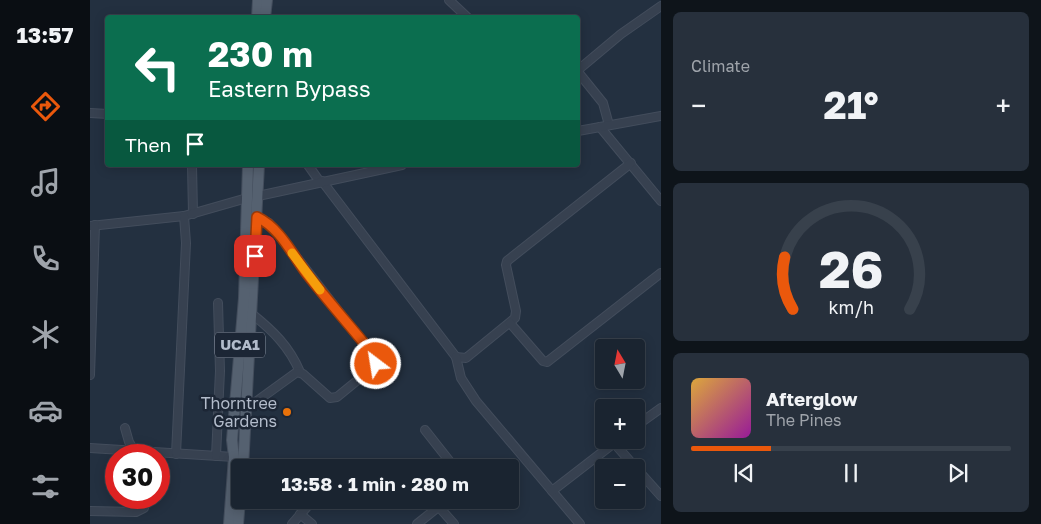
<!DOCTYPE html>
<meta charset="utf-8">
<style>
body{margin:0;font-family:"Golos Text",sans-serif;background:#27303c;color:#f1f3f6;height:100vh;display:flex;flex-direction:column;font-size:19px;white-space:nowrap}
*{box-sizing:border-box;margin:0}
p{font-size:16px;color:#9fa4ab}
.icon{flex:none;width:28px;height:28px;fill:none;stroke:currentColor;stroke-width:2;stroke-linecap:round;stroke-linejoin:round}
.map{position:relative;flex:1;overflow:hidden}
.side{display:flex;flex-direction:column;gap:12px;padding:12px;background:#0e141a;width:380px}
.side>*{flex:none}
.guide{position:absolute;left:15px;top:15px;width:475px;height:152px;border-radius:5px;box-shadow:0 2px 12px #0003,0 0 0 1px #38414c;background:#0b6e4f;color:#fff;overflow:hidden}
.needle{width:32px;rotate:350deg}
.tools{position:absolute;left:505px;top:339px;display:grid;gap:10px}
.tools a{display:grid;place-items:center;width:50px;height:50px;border-radius:5px;background:#1a2430;box-shadow:0 2px 12px #0003,0 0 0 1px #38414c;font-size:25px}
.speed{position:absolute;left:15px;top:444px;display:flex;gap:10px;font-size:25px;font-weight:700;text-align:center}
.speed>*{display:grid;place-content:center;width:65px;height:65px;border-radius:50%;background:#1a2430;box-shadow:0 2px 12px #0003,0 0 0 1px #38414c;line-height:1}
.speed .limit{border:8px solid #d22;background:#fff;color:#111}
.pin{position:absolute;display:grid;place-items:center;width:42px;height:42px;color:#fff;margin:-21px;border-radius:10px;box-shadow:0 2px 8px #0006}
.me{position:absolute;width:55px;margin:-28px;rotate:329deg;stroke-linejoin:round;filter:drop-shadow(0 0 4px #0008)}
.turn{display:flex;align-items:center;gap:18px;height:105px;padding:0 20px;font-size:22px}
.turn .icon{width:65px;height:65px;stroke-width:2.5}
.turn b{display:block;font-size:35px;line-height:42px}
.then{display:flex;align-items:center;height:48px;padding:0 20px;background:#0003;gap:10px;font-size:19px}
.big{font-size:38px;font-weight:700;line-height:1.1}
.side .card{flex:1;display:flex;flex-direction:column;justify-content:center;gap:8px;min-width:0;padding:0 18px;border-radius:8px;background:#27303c}
.side .dial{align-items:center;gap:0}
.dial svg{height:130px;overflow:visible;fill:none;stroke:#38414c;stroke-width:7;stroke-linecap:round;text-anchor:middle}
.dial text{fill:#f1f3f6;stroke:none}
.song{display:flex;align-items:center;gap:15px}
.cover{width:60px;height:60px;border-radius:8px;background:linear-gradient(135deg,hsl(40 70% 55%),hsl(300 70% 35%))}
.played{height:5px;border-radius:2px;background:linear-gradient(90deg,#ea580c 25%,#38414c 25%)}
.keys{display:flex;justify-content:space-around;direction:ltr}
.heat{display:flex;justify-content:space-between;align-items:center;font-size:28px;direction:ltr}
.trip{position:absolute;left:141px;top:459px;width:288px;height:50px;border-radius:5px;background:#1a2430;box-shadow:0 2px 12px #0003,0 0 0 1px #38414c;font-weight:700;line-height:50px;text-align:center}
main{display:flex;flex:1;min-height:0}
.tab-bar{display:flex;flex-direction:column;width:90px;justify-content:space-around;align-items:center;background:#0a0e13;color:#9fa4ab}
.tab-bar .icon{width:35px;height:35px}
.tab-bar .selected{color:#ea580c}
.tab-bar b{font-size:22px;color:#f1f3f6}
.map>svg:first-child{display:block}
.lines{fill:none;stroke-linecap:round;stroke-linejoin:round}
.minor-casing{stroke:#434d5c;stroke-width:10}
.major-casing{stroke:#434d5c;stroke-width:12}
.minor{stroke:#374150;stroke-width:8}
.major{stroke:#556170;stroke-width:10}
.route-casing{stroke:#983908;stroke-width:12}
.route{stroke:#ea580c;stroke-width:9}
.slow{stroke:#f59e0b;stroke-width:9}
.food-dot{fill:#e8710a;stroke:#1c2635;stroke-width:2}
.labels{text-anchor:middle;stroke-width:5;stroke-linejoin:round;paint-order:stroke}
.shield{fill:#1c2635;stroke:#868f9e;stroke-width:1}
.shield-label{font-size:15px;font-weight:bold;fill:#b3bccb}
.poi-label{font-size:16px;fill:#b3bccb;stroke:#1c2635;text-anchor:end}
</style>
<main>
<nav class="tab-bar">
<b>13:57</b>
<svg class="icon selected" aria-label="directions" viewBox="0 0 24 24"><path d="M12 3l9 9-9 9-9-9zM9 14v-3h6M13 9l2 2-2 2"/></svg>
<svg class="icon" aria-label="music" viewBox="0 0 24 24"><path d="M9 18V5l10-2v13"/><circle cx="6" cy="18" r="3"/><circle cx="16" cy="16" r="3"/></svg>
<svg class="icon" aria-label="phone" viewBox="0 0 24 24"><path d="M5 4h4l2 5-3 2q2 4 5 5l2-3 5 2v4C11 20 4 13 5 4z"/></svg>
<svg class="icon" aria-label="climate" viewBox="0 0 24 24"><path d="M12 3v18M4 7l16 10M4 17L20 7"/></svg>
<svg class="icon" aria-label="car" viewBox="0 0 24 24"><path d="M5 17H2v-5l4-1 3-4h7l3 4 3 1v5h-3M9 17h6M6 11h13"/><circle cx="7" cy="17" r="2"/><circle cx="17" cy="17" r="2"/></svg>
<svg class="icon" aria-label="filters" viewBox="0 0 24 24"><path d="M4 7h16M4 17h16"/><circle cx="9" cy="7" r="2"/><circle cx="15" cy="17" r="2"/></svg>
</nav>
<div class="map">
<svg width="571" height="524" viewBox="0 0 571 524">
<rect width="100%" height="100%" fill="#233040"/>
<g class="lines">
<defs>
<g id="minor">
<polyline points="359,0 378,18"/>
<polyline points="488,70 531,34 571,6"/>
<polyline points="488,72 513,103 519,125"/>
<polyline points="0,113 18,114"/>
<polyline points="510,127 571,201"/>
<polyline points="488,131 571,116"/>
<polyline points="102,165 103,214"/>
<polyline points="218,165 230,182"/>
<polyline points="232,181 366,357 376,358 425,318 426,311 416,265 417,261 541,163"/>
<polyline points="168,196 312,165"/>
<polyline points="0,226 94,216 157,198"/>
<path d="M162 314C183 331 199 346 210 372"/>
<polyline points="420,323 453,361 457,362 571,273"/>
<polyline points="366,357 371,378 386,401 490,524"/>
<polyline points="0,375 5,225"/>
<polyline points="156,409 207,372 213,374 240,398 247,397 285,366 287,361 191,237 179,223 167,217"/>
<polyline points="546,426 571,408"/>
<polyline points="35,428 39,442 45,452"/>
<polyline points="335,430 365,468"/>
<polyline points="524,443 546,468"/>
<polyline points="0,448 144,457"/>
<polyline points="86,454 96,243 94,216"/>
<polyline points="126,456 130,371 128,303"/>
<polyline points="546,468 571,496"/>
<polyline points="462,491 528,440"/>
<polyline points="349,507 364,524"/>
<polyline points="0,511 46,512 54,508 55,498"/>
<polyline points="210,514 222,524"/>
<polyline points="202,524 223,500"/>
<polyline points="327,524 357,500"/>
</g>
<g id="major">
<polyline points="167,18 168,0"/>
<polyline points="175,18 177,0"/>
<polyline points="153,468 169,165"/>
<polyline points="139,524 144,457 142,440 154,298 158,165"/>
<polyline points="148,524 150,500"/>
</g>
</defs>
<!-- minor casing -->
<use href="#minor" class="minor-casing"/>
<!-- major casing -->
<use href="#major" class="major-casing"/>
<!-- minor -->
<use href="#minor" class="minor"/>
<!-- major -->
<use href="#major" class="major"/>
</g>
<g class="lines">
<defs>
<path id="route" d="M165 256 167 217C190 228 202 254 217 274 238 301 261 327 283 354L286 364"/>
</defs>
<!-- route casing -->
<use href="#route" class="route-casing"/>
<!-- route -->
<use href="#route" class="route"/>
<!-- slow -->
<polyline class="slow" points="202,253 230,290"/>
</g>
<!-- markers -->
<circle class="food-dot" cx="197" cy="412" r="5"/>
<g class="labels">
<!-- shield labels -->
<rect class="shield" x="125" y="332.5" width="50" height="25" rx="4"/>
<g class="shield-label">
<text x="150" y="350">UCA1</text>
</g>
<!-- poi labels -->
<g class="poi-label">
<text x="187" y="409">Thorntree<tspan x="187" dy="18">Gardens</tspan></text>
</g>
</g>
</svg>
<div class="tools">
<a><svg class="needle" viewBox="-14 -14 28 28"><path d="M0-13l5 13h-10z" fill="#e53935"/><path d="M0 13l5-13h-10z" fill="#9fa4ab"/></svg></a>
<a>+</a>
<a>−</a>
</div>
<div class="speed"><div class="limit">30</div></div>
<div class="pin" style="left:165px;top:256px;background:#d93025"><svg class="icon" aria-label="arrive" viewBox="0 0 24 24"><path d="M6 21V4h12l-3 4 3 4H6"/></svg></div>
<svg class="me" style="left:286px;top:364px" viewBox="-20 -20 40 40"><circle r="17" fill="#ea580c" stroke="#fff" stroke-width="3"/><path d="M0-11L8 9 0 5-8 9z" fill="#fff"/></svg>
<div class="trip">13:58 · 1 min · 280 m</div>
<div class="guide">
<div class="turn"><svg class="icon" aria-label="left" viewBox="0 0 24 24"><path d="M17 20v-9H6M10 6l-5 5 5 5"/></svg><div><b>230 m</b>Eastern Bypass</div></div>
<div class="then">Then<svg class="icon" aria-label="arrive" viewBox="0 0 24 24"><path d="M6 21V4h12l-3 4 3 4H6"/></svg></div>
</div>
</div>
<section class="side">
<div class="card"><p>Climate</p>
<div class="heat"><a>−</a><b class="big">21°</b><a>+</a></div>
</div>
<div class="card dial"><svg viewBox="0 0 100 80">
<path d="M14 69A42 42 0 1 1 86 69"/>
<path d="M14 69A42 42 0 0 1 9 37" stroke="#ea580c"/>
<text x="50" y="56" font-size="32" font-weight="700">26</text>
<text x="50" y="72" font-size="11">km/h</text>
</svg></div>
<div class="card">
<div class="song"><i class="cover"></i><div><b>Afterglow</b><p>The Pines</p></div></div>
<div class="played"></div>
<div class="keys"><svg class="icon" aria-label="previous" viewBox="0 0 24 24"><path d="M18 5L8 12l10 7zM5 5v14"/></svg><svg class="icon" aria-label="pause" viewBox="0 0 24 24"><path d="M8 5v14M16 5v14"/></svg><svg class="icon" aria-label="next" viewBox="0 0 24 24"><path d="M6 5l10 7-10 7zM19 5v14"/></svg></div>
</div>
</section>
</main>
